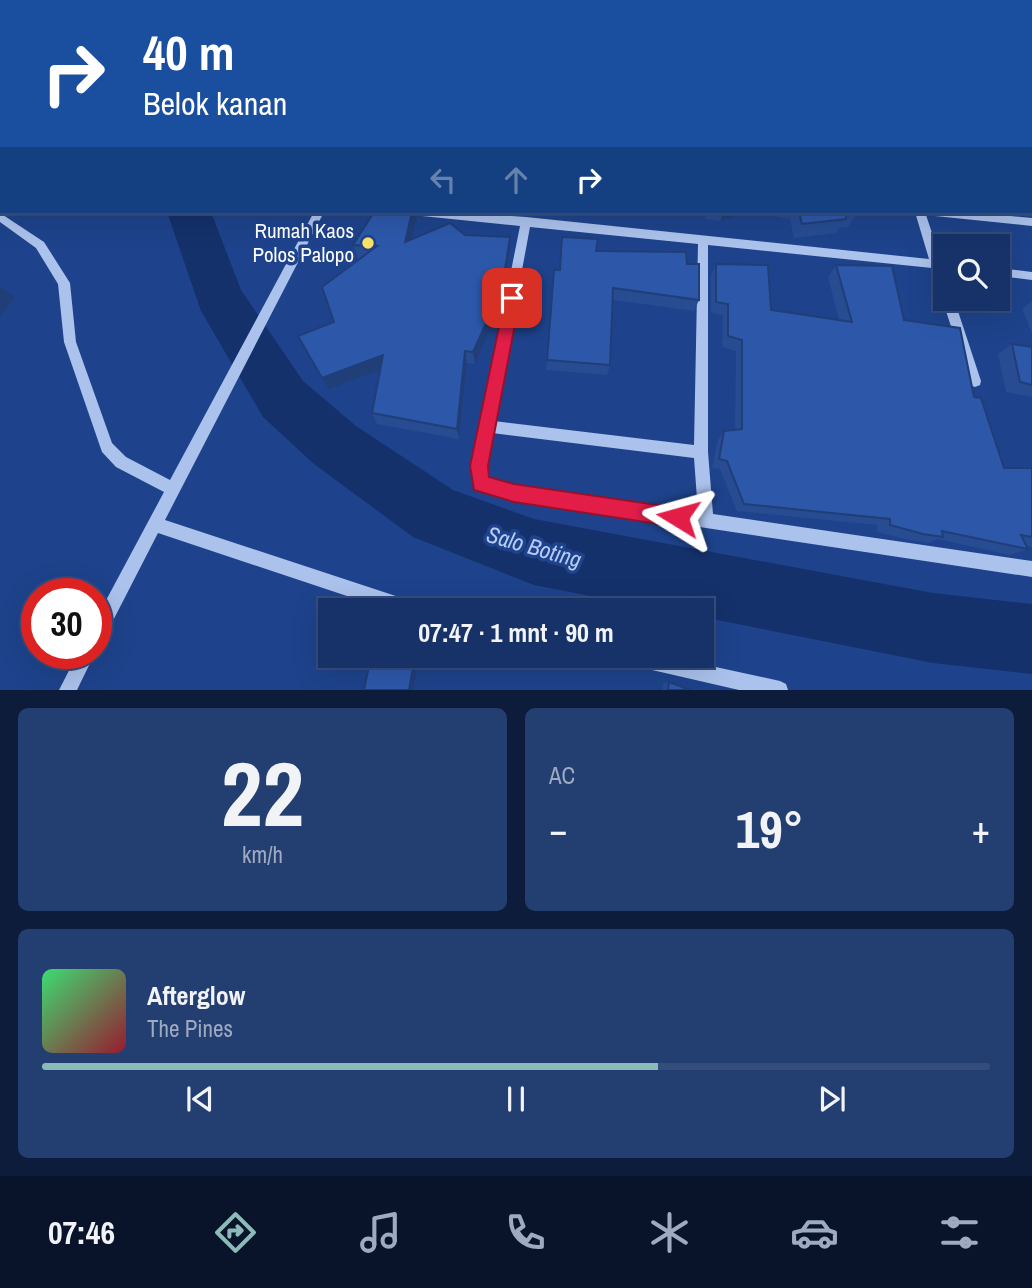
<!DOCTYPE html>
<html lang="id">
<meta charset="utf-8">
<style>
body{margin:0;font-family:"Archivo Narrow",sans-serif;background:#233e71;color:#f1f3f6;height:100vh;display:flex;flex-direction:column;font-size:26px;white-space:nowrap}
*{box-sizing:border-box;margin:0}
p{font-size:23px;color:#9eaac0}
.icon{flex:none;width:38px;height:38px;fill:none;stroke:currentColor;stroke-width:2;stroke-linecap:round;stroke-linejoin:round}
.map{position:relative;height:690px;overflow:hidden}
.side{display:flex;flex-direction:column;gap:18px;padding:18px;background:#0c1c3a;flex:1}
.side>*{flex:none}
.hud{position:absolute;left:0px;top:0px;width:1032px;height:214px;box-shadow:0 7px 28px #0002,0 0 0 2px #354d7d;background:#1a4fa0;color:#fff;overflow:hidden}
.buttons{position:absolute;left:933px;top:234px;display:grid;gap:14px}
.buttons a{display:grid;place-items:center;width:77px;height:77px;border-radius:0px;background:#163269;box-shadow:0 7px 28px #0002,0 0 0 2px #354d7d;font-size:35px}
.speed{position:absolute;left:21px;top:578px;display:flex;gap:14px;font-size:35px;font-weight:700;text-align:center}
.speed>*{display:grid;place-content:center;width:91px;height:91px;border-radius:50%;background:#163269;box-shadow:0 7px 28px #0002,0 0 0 2px #354d7d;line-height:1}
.speed .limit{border:10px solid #d22;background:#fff;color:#111}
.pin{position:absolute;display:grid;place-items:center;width:60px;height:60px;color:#fff;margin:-30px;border-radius:14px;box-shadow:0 4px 10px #0006}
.me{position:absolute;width:77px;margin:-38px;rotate:278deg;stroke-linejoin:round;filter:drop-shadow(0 0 5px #0008)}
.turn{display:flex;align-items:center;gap:24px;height:147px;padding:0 28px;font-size:32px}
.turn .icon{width:91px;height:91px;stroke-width:2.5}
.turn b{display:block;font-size:49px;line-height:60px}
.lanes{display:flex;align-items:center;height:66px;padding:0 28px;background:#0003;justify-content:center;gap:35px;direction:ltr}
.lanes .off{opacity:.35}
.big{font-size:52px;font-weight:700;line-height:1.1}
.side .widget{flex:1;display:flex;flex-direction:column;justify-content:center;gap:10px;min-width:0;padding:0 24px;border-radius:10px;background:#233e71}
.side .dial{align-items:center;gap:0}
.dial b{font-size:91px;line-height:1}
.song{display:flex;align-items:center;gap:21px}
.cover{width:84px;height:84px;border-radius:10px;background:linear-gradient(135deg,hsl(140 70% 55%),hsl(350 70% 35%))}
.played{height:7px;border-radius:4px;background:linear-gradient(90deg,#8bbbb9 65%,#354d7d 65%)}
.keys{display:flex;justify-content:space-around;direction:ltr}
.heat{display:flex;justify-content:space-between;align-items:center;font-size:38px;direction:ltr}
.side .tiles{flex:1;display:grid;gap:18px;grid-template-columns:1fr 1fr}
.widget:last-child{grid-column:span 2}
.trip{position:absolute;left:318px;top:598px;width:396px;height:70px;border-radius:0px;background:#163269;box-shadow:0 7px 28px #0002,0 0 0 2px #354d7d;font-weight:700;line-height:70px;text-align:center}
.menu{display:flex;height:112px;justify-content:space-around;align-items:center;background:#09142a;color:#9eaac0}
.menu .icon{width:49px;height:49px}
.menu .on{color:#8bbbb9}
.menu b{font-size:32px;color:#f1f3f6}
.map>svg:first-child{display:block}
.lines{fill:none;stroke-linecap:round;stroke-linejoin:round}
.river{fill:#14316b;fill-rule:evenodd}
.minor{fill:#abc2ec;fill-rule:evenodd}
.wall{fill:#274c92}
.shaded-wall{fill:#203e77}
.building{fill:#2d58aa;stroke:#203e77;stroke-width:2}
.route{fill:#e11d48;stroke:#92132f;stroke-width:2}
.poi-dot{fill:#fbe06a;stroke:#1e438c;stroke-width:2.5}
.labels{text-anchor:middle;stroke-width:7;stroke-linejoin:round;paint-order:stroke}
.poi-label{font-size:21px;fill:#fff;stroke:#1e438c;text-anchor:end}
.water-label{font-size:23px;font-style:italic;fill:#b6ccf4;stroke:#1e438c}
</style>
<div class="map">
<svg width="1032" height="690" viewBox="0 0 1032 690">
<rect width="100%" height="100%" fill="#1e438c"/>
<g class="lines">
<!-- river -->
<g class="river">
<polygon points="0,0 24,0 26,2 2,2 2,9"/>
<polygon points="167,212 211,212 241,290 303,381 356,426 453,490 534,519 933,593 1032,604 1032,674 933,663 702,617 702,611 668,611 534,585 413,537 314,464 263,417 201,311"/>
</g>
<!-- minor -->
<g class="minor">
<polygon points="84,0 101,2 86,2"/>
<rect x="415" y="0" width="8" height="2"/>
<polygon points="314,212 324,212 165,520 417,603 423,605 425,611 392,611 158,533 102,642 96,644 96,619 164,492 116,467 102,452 64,342 58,284 36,248 0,222 0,213 44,242 70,283 76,342 112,443 126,457 170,480"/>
<path d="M417 212H456L526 217 929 259 915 212H925L941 260 945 261V299H954L981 381 980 385 975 387 970 385 969 381 942 299 945 295 939 291 932 268 708 245V452L713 514 1032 561V577L706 528 481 492 471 477 472 466 520 226 422 216ZM530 227 698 244 694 445 494 421ZM492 433 694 458 698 512 490 481 485 475Z"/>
<polygon points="930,212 969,212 1032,218 1032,226 935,216"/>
<polygon points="998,268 1032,272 1032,280 998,276"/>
<polygon points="78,653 95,653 77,690 59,690"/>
<polygon points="618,656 665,656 780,681 786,684 788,690 739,690 626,664 620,662"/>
</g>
</g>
<!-- wall -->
<g class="wall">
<polygon points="229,0 316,0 314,2 229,2"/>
<polygon points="429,0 1032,0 1032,98 1031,98 1031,2 429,2"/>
<polygon points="1031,136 1032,136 1032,215 998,212 1031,212"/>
<polygon points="666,212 746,212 720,221 706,219 705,215"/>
<polygon points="748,212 856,212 857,214 847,228 840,227 836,233 794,238 790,219"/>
<polygon points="417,216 412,239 465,235 510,250 502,301 475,364 467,363 459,439 377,424 372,413 380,370 329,389 298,336 334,322 360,259 358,259 353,245"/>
<polygon points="596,251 687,264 699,300 694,311 613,300 610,365 607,375 546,370 554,270 560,270"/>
<polygon points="716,264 771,310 839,320 828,277 836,265 904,320 974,397 1004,468 1032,468 1032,547 1026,546 1028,549 1010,555 937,539 928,543 909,540 877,532 877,525 737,511 720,469 712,468 718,440 724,431 735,430 736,351 722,347 723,315 711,313 711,276"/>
<polygon points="1032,301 1032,333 1022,309"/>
<polygon points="1012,344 1032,347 1032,397 1006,392 998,354"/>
<polygon points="669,682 690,690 663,690 663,683"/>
</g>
<!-- shaded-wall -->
<g class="shaded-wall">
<polygon points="303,0 316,0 314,2 304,2"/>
<polygon points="2,155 2,187 0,190 0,158"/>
<polygon points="412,212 416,212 417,216 408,256 405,242"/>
<polygon points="724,212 746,212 720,221"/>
<polygon points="510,237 510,250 502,301 475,364 473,352"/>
<polygon points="1,287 15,298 0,316 0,288"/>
<polygon points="465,351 467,363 459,439 457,429"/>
<polygon points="383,355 388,367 329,389 322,378"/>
<polygon points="415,656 419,656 413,690 409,690"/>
</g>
<!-- building -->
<g class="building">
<polygon points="437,0 1032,0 1032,82 1031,82 1031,2 436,2"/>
<polygon points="0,120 2,120 2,155 0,158"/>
<rect x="1031" y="136" width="1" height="63"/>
<polygon points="374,212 412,212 405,242 450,223 465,235 510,237 502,288 473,352 465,351 457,429 372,413 383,355 322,378 298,336 334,322 322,287 377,246 353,245"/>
<polygon points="799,212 856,212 857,214 846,212 846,219 802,224"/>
<polygon points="562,237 598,239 596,251 686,252 687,264 699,264 699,300 613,288 610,365 547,360 554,270 560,270"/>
<polygon points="716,264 768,265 771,310 852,322 836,265 892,266 904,320 960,328 974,397 981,398 1004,468 1032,468 1032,537 1021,535 1028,549 942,531 943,537 923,534 890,525 890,519 744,504 727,461 719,459 724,431 742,429 742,340 728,336 728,304 716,302"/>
<polygon points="1012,344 1032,347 1032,385 1020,382"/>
<polygon points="371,656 415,656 409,690 364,690"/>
<polygon points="669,682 690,690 668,690"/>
</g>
<!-- route -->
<polygon class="route" points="512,292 520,298 488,466 489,477 514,484 678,508 685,511 688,517 685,524 678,527 514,502 474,490 470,466 505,298"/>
<!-- markers -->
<circle class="poi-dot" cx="368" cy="243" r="7"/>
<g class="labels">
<!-- poi labels -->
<g class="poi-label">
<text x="354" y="238">Rumah Kaos<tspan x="354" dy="24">Polos Palopo</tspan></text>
</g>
<!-- water labels -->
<g class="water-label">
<text transform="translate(534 547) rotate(16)" y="8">Salo Boting</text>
</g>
</g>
</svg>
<div class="buttons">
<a><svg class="icon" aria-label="search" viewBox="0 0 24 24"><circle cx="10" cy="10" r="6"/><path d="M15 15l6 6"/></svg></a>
</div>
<div class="speed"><div class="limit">30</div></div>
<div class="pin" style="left:512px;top:298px;background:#d93025"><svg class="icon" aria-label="arrive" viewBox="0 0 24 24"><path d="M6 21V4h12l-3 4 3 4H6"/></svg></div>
<svg class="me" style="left:678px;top:517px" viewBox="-20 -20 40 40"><path d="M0-17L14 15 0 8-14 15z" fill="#e11d48" stroke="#fff" stroke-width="4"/></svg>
<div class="trip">07:47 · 1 mnt · 90 m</div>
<div class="hud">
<div class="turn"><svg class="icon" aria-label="right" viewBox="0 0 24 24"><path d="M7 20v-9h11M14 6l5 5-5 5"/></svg><div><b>40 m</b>Belok kanan</div></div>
<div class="lanes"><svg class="icon off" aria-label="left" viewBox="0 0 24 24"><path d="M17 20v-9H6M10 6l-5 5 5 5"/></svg><svg class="icon off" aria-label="ahead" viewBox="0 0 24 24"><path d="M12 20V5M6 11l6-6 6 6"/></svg><svg class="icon" aria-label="right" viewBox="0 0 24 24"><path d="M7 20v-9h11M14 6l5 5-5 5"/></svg></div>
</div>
</div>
<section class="side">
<div class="tiles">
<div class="widget dial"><b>22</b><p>km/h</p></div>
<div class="widget"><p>AC</p>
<div class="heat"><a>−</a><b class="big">19°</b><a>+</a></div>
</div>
<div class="widget">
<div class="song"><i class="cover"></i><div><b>Afterglow</b><p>The Pines</p></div></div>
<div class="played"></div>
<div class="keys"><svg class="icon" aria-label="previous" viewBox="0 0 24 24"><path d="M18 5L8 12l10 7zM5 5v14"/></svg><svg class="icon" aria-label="pause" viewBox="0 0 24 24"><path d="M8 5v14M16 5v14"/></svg><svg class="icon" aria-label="next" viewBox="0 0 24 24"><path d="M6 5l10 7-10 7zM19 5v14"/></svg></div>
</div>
</div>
</section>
<nav class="menu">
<b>07:46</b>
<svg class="icon on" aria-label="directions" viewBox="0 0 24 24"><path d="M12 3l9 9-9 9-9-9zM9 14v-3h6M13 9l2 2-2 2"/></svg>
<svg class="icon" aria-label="music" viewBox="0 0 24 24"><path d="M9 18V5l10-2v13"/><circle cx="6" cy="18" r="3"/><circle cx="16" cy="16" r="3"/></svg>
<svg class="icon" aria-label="phone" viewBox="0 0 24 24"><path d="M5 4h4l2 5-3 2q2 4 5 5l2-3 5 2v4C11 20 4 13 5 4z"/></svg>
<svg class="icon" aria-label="climate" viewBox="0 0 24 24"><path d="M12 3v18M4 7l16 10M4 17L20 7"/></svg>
<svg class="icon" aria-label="car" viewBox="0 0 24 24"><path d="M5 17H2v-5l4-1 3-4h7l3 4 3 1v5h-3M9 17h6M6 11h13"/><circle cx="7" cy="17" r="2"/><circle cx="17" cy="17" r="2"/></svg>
<svg class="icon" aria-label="filters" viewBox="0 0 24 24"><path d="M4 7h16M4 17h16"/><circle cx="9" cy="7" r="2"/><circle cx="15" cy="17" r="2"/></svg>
</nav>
